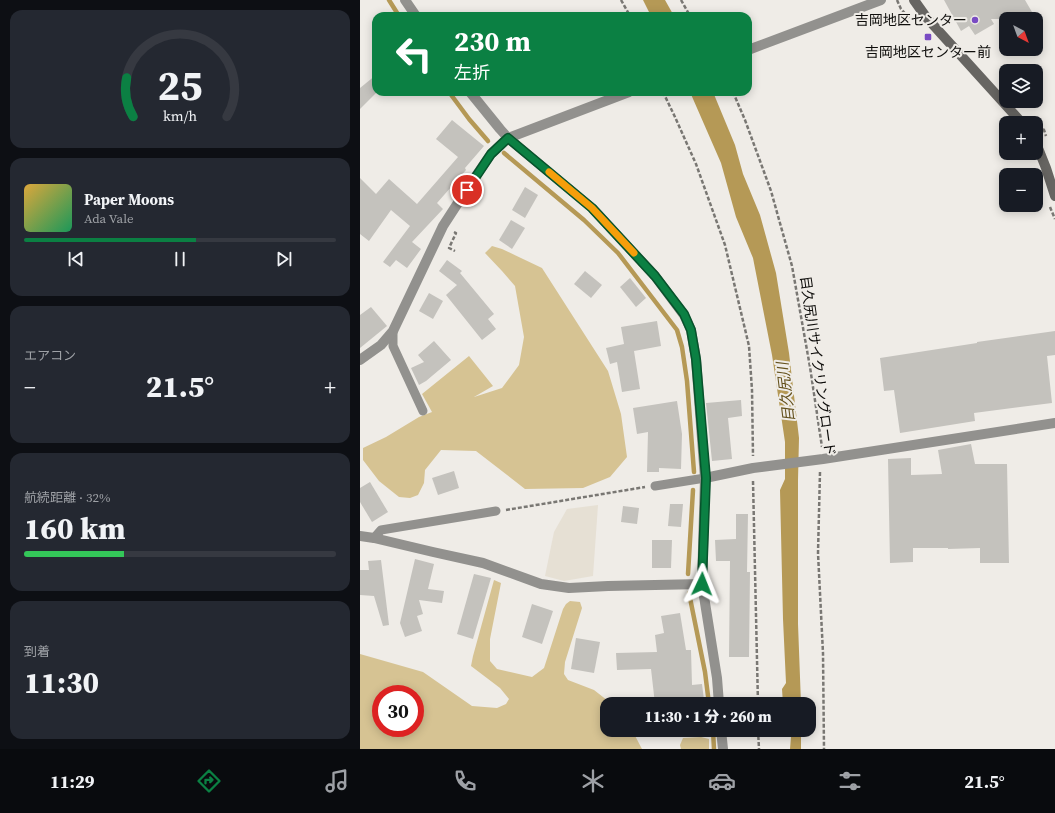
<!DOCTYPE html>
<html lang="ja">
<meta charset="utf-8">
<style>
body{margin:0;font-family:"Source Serif 4","Noto Sans JP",serif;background:#242831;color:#f1f3f6;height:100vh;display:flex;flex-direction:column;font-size:15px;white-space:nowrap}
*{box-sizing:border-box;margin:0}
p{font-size:13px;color:#9ea1a6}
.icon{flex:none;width:22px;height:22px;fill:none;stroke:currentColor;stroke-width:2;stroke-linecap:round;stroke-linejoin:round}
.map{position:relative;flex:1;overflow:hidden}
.panel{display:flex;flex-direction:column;gap:10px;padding:10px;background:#0d0f14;width:360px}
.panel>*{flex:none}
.banner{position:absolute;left:12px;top:12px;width:380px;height:84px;border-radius:12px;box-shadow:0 2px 10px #0003;background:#0b8043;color:#fff;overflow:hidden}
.needle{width:26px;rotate:139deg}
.fabs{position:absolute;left:639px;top:12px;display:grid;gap:8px}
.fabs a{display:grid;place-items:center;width:44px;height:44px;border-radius:8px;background:#171b24;box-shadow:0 2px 10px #0003;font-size:20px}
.speed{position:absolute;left:12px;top:685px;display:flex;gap:8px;font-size:20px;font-weight:700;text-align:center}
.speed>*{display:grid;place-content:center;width:52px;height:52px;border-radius:50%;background:#171b24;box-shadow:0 2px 10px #0003;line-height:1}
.speed .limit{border:6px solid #d22;background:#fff;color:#111}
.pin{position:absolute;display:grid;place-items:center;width:34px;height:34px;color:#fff;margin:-17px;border:2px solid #fff;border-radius:50%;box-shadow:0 1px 4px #0007}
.me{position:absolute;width:44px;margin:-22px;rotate:2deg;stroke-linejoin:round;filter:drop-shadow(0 0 3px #0008)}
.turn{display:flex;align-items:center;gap:14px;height:84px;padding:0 16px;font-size:18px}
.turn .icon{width:52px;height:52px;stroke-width:2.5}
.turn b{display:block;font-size:28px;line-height:34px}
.big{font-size:30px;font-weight:800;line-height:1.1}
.panel .tile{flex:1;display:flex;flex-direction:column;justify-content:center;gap:6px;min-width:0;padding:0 14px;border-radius:12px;background:#242831}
.panel .dial{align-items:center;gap:0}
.dial svg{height:104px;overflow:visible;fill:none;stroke:#363941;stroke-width:7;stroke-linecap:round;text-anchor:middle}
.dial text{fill:#f1f3f6;stroke:none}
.song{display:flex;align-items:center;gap:12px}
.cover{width:48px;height:48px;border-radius:6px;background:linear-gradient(135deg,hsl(40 70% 55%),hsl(150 70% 35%))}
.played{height:4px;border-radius:2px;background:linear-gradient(90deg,#0b8043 55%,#363941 55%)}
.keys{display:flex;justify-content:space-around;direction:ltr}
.heat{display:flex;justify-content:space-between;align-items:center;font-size:22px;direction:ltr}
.charge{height:6px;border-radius:3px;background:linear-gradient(90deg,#34c759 32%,#363941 0)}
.trip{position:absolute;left:240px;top:697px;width:216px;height:40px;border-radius:12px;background:#171b24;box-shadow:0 2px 10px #0003;font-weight:800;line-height:40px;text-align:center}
.dock{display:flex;height:64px;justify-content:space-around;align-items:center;background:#090b0e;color:#9ea1a6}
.dock .icon{width:28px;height:28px}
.dock .on{color:#0b8043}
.dock b{font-size:18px;color:#f1f3f6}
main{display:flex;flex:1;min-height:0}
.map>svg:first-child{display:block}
.built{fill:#e6e0d4}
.green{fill:#d6c393;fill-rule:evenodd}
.water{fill:#b59956}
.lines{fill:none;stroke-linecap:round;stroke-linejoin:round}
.stream{stroke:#b59956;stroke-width:4.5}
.building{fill:#c4c2bd}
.path{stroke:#797773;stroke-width:2.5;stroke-dasharray:4 2;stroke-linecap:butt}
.lane{stroke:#92918e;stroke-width:9}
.street{stroke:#92918e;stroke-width:10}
.secondary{stroke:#676562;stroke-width:10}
.route-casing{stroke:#07532c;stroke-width:10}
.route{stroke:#0b8043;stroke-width:7}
.slow{stroke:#f59e0b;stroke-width:7}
.poi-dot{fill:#794bc3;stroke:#efece7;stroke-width:1.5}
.labels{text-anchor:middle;stroke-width:4;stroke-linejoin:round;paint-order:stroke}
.poi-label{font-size:14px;fill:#0e0d0b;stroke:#efece7;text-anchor:end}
.street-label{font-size:14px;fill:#0e0d0b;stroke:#efece7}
.water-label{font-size:15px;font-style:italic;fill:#64511d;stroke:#efece7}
</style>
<main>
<section class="panel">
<div class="tile dial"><svg viewBox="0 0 100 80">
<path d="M14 69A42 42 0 1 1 86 69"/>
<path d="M14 69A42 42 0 0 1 9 39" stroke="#0b8043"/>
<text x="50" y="56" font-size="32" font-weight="700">25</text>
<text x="50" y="72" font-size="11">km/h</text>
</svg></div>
<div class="tile">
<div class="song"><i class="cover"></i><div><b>Paper Moons</b><p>Ada Vale</p></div></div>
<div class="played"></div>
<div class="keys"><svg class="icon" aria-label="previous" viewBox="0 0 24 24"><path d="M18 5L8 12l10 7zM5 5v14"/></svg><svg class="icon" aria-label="pause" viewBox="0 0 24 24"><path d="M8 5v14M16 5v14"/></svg><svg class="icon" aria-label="next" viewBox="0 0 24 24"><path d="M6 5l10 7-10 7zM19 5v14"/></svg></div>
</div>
<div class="tile"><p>エアコン</p>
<div class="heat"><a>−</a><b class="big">21.5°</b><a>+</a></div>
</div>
<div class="tile"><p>航続距離 · 32%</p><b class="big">160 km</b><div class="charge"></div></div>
<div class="tile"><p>到着</p><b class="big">11:30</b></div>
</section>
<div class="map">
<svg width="695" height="749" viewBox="0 0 695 749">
<rect width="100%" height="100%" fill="#efece7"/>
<!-- built -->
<polygon class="built" points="238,505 233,576 204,581 185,576 194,532 207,509"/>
<!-- green -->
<g class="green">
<polygon points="132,246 142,249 182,268 248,371 261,414 267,457 250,477 223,488 165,489 116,451 81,450 65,470 64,483 58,495 50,498 39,497 19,481 3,460 3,448 26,437 59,417 72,412 62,394 109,356 133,386 114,397 142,388 159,365 164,337 155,286 142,271 125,253"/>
<path d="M134 580 141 583 130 639V661L137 669 172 677 184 668 203 609 206 604 210 601 220 602 222 608 205 662 204 674 208 680 234 690 252 704H247V730H272L282 749H0V654L63 672 112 706 137 708 146 704 149 699 140 688 111 666 113 656ZM21 694H55V728H21Z"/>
<polygon points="341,737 349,739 349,749 321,749 320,745 323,738"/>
</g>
<!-- water -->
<g class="water">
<polygon points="283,0 305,0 314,16 291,16"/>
<polygon points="330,92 353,92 375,145 383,174 400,215 416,273 429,353 439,438 438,480 438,624 441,704 423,704 422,689 426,683 423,619 420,490 425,479 425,442 412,355 393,258 376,217 361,163"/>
<polygon points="424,730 441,730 441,749 430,749 431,737 424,732"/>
</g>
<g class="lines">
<!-- stream -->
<g class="stream">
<polyline points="29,0 39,16"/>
<polyline points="89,92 109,119 128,141"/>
<polyline points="144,153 224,220 258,253 317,330 322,347 327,381 334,472"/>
<polyline points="328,574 333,490"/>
<polyline points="329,593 345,672 349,704"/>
<polyline points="353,730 354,749"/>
</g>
</g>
<!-- building -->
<g class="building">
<polygon points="584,0 665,0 672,12 660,19 631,19 634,24 615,35 609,26 601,31"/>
<polygon points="16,75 16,93 0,109 0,88"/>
<polygon points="92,120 124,146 105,168 106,170 77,203 83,209 52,242 61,249 47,268 36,260 30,267 23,262 50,226 31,210 9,241 0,234 0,178 16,194 29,179 57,204 98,157 76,139"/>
<polygon points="165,187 178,195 165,218 152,210"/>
<polygon points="151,220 165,228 152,249 139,240"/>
<polygon points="87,260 102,271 100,273 134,314 128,319 136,329 122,340 86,295 97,285 79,271"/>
<polygon points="225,271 242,285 231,298 214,284"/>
<polygon points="270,278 286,298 276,307 260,287"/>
<polygon points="69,293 83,301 73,319 59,311"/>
<polygon points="11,307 27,326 0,348 0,315"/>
<polygon points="297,321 301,346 274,351 280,389 262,392 257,362 250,364 246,348 264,344 261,327"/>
<polygon points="695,331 695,355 687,356 692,403 614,413 615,421 540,433 534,390 524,391 520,358 617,343 617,342"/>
<polygon points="74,341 91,360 66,381 59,385 51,368 64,362 58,355"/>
<polygon points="381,400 382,416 368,418 372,459 352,461 346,403"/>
<polygon points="317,401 322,434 321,469 299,468 299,472 287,472 288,432 277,434 273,408"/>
<polygon points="611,444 615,464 647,464 649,563 620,563 620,548 588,549 588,548 553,548 553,562 530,563 528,459 551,458 551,475 582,474 578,450"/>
<polygon points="94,471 99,488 78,495 72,478"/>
<polygon points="10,482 28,512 12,522 0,502 0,488"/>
<polygon points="310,504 323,504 321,527 308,526"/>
<polygon points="263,506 279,508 277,524 261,522"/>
<polygon points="376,514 388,514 387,572 390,572 389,657 369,657 370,561 356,561 355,540 376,539"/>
<polygon points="292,540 312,540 311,568 292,568"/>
<polygon points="55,559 74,564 68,589 84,591 82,603 59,600 63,614 57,616 62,631 45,637 40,623"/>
<polygon points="21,560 29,625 23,626 14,596 0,595 0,570 9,570 8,561"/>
<polygon points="114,574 131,578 113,639 97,634"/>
<polygon points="172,604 193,611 182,644 162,637"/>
<polygon points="320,613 326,650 331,650 332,685 342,684 344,700 321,703 321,701 295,704 291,669 257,670 256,653 297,652 295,635 304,633 301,616"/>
<polygon points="216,638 240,642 234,673 211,669"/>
</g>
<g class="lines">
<!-- path -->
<g class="path">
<polyline points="261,0 270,16"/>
<polyline points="321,0 330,16"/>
<polyline points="537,0 541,9 550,19"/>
<polyline points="303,92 315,117 336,164 365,245 389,346 392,390 393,456"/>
<polyline points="373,92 385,120 411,191 432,266 450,367 462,447"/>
<polyline points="675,120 684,130 686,136"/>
<polyline points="690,207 695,219"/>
<polyline points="94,232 96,233 89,248 95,251"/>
<polyline points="460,472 458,553 463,653 464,749"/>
<polyline points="393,481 398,704"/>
<polyline points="146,510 285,487"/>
<polyline points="398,730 399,749"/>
</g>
<!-- lane -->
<g class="lane">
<polyline points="33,331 33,346 63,411"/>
<polyline points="295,486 345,478"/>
<polyline points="14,538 21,530 136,511"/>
</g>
<!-- street -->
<g class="street">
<polyline points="45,0 56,16"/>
<polyline points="388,50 521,0"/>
<polyline points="110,92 140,129 148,138 232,208 295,276 324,315 331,330 336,359 345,478 342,584 357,678 359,704"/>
<polyline points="0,360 21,345 33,331 83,226 107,189 131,154 148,138 269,92"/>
<polyline points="345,478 393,468 463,459 695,423"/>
<polyline points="0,536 14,538 73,552 123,563 181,584 209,588 248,586 342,584"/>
<polyline points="361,730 363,749"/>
</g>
<!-- secondary -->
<g class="secondary">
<polyline points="554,0 566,17 662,123"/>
<polyline points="676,143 686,168 695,196"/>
</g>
</g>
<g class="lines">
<defs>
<polyline id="route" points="107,190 131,154 148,138 232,208 295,276 324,314 331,330 336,359 346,478 342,584"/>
</defs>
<!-- route casing -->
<use href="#route" class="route-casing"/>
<!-- route -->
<use href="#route" class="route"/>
<!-- slow -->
<polyline class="slow" points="189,172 232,208 274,253"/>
</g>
<!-- markers -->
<g class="poi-dot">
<circle cx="615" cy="20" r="4"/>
<rect x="564" y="33" width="8" height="8" rx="2"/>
</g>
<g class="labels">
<!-- poi labels -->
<g class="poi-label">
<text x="607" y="25">吉岡地区センター</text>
<text x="568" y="57" text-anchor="middle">吉岡地区センター前</text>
</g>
<!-- street labels -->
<g class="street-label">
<text transform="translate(458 366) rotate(82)" y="5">目久尻川サイクリングロード</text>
</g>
<!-- water labels -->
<g class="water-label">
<text transform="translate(426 392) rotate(-97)" y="5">目久尻川</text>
</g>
</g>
</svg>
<div class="fabs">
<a><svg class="needle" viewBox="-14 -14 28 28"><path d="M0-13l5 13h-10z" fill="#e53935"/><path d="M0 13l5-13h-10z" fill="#9ea1a6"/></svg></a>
<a><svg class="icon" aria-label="layers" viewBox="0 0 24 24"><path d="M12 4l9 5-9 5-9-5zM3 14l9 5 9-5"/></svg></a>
<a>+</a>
<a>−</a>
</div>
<div class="speed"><div class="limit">30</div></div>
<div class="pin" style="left:107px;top:190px;background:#d93025"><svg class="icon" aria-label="arrive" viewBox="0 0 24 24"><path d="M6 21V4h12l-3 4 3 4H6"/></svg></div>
<svg class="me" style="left:342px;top:584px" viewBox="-20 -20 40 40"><path d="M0-17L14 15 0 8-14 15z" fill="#0b8043" stroke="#fff" stroke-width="4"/></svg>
<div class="trip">11:30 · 1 分 · 260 m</div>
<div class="banner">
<div class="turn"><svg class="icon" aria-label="left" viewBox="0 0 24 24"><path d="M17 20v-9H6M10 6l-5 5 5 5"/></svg><div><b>230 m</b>左折</div></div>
</div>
</div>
</main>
<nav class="dock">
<b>11:29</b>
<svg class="icon on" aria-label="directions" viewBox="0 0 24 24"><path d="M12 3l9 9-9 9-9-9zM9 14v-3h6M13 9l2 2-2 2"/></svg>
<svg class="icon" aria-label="music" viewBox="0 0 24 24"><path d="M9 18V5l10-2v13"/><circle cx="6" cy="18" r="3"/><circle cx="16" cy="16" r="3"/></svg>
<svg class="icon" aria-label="phone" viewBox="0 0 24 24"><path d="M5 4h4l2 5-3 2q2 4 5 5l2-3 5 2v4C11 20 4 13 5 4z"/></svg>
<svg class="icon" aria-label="climate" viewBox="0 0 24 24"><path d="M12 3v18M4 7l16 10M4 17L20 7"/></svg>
<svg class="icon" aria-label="car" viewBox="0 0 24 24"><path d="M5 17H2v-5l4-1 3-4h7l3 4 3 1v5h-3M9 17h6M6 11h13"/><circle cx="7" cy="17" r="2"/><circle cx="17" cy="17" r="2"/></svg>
<svg class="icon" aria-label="filters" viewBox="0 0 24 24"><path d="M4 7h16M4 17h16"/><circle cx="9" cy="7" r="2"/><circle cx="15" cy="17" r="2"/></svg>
<b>21.5°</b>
</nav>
